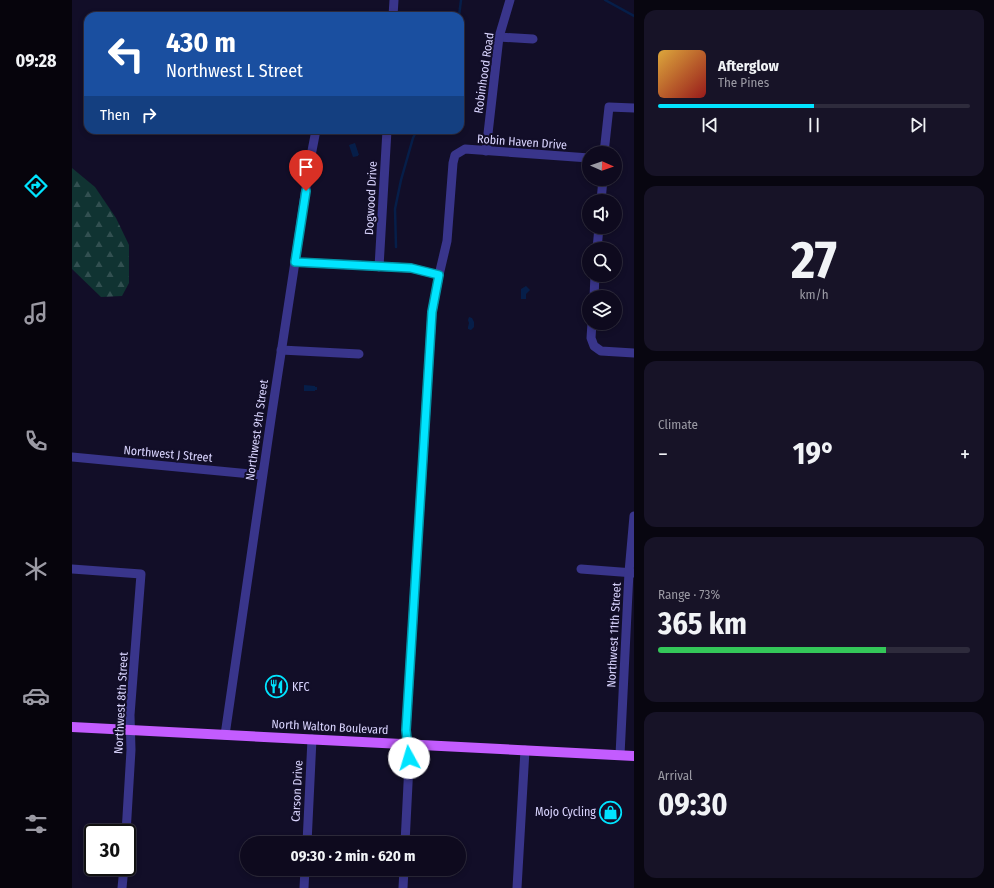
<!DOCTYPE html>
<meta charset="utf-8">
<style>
body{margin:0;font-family:"Fira Sans Condensed",sans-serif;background:#171327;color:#f1f3f6;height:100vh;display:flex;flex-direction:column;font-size:15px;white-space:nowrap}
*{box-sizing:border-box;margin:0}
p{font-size:13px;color:#9b9aa4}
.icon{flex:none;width:22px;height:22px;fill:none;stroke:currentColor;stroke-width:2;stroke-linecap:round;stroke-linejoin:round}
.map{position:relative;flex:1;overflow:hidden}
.panel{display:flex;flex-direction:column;gap:10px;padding:10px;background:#080610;width:360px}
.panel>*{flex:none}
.guide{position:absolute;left:12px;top:12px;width:380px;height:122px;border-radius:12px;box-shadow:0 2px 6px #0003,0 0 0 1px #2e2b3c;background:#1a4fa0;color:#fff;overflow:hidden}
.needle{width:26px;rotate:92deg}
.tools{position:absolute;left:510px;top:146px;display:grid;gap:8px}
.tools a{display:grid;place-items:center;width:40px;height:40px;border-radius:50%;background:#0e0a1e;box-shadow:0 2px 6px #0003,0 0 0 1px #2e2b3c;font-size:20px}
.speed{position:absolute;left:12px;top:824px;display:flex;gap:8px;font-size:20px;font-weight:700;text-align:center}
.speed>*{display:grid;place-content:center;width:52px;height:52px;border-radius:50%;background:#0e0a1e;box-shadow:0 2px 6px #0003,0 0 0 1px #2e2b3c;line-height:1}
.speed .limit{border:2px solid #111;border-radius:6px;background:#fff;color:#111}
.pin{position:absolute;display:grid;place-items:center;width:34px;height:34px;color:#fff;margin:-41px -17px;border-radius:50% 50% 50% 0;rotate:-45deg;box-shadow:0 0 4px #0007}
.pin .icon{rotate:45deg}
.me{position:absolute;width:44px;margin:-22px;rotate:354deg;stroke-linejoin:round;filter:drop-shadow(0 0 3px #0008)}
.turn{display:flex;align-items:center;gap:14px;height:84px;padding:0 16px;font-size:18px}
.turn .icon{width:52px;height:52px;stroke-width:2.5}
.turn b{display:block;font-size:28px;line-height:34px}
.then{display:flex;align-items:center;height:38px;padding:0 16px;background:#0003;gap:8px;font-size:15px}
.big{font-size:30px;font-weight:700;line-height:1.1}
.panel .tile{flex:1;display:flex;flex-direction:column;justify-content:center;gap:6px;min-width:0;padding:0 14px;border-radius:12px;background:#171327}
.panel .dial{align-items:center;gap:0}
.dial b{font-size:52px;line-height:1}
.song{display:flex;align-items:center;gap:12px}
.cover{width:48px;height:48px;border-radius:6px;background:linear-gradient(135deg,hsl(40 70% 55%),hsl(0 70% 35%))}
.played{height:4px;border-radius:2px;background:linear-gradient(90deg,#01e4ff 50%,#2e2b3c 50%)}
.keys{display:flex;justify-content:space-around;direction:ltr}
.heat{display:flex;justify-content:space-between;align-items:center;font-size:22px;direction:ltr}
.charge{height:6px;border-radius:3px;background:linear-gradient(90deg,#34c759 73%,#2e2b3c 0)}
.trip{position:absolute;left:168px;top:836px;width:226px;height:40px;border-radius:20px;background:#0e0a1e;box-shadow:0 2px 6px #0003,0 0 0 1px #2e2b3c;font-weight:700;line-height:40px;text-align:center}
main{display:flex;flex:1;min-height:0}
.dock{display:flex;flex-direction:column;width:72px;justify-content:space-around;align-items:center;background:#06040c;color:#9b9aa4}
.dock .icon{width:28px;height:28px}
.dock .on{color:#01e4ff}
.dock b{font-size:18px;color:#f1f3f6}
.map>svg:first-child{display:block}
.forest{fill:url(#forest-firs)}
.water{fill:#061e49}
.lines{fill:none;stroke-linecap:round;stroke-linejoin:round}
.stream{stroke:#061e49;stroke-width:2.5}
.minor{stroke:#39358b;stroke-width:9}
.primary{stroke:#c35cff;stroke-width:10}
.route-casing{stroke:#0194a6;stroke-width:10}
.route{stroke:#01e4ff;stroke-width:7}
.labels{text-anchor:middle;stroke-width:4;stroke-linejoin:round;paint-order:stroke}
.street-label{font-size:12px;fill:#dad5ff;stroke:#120e28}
.poi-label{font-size:12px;fill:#dad5ff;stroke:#120e28;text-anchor:start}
</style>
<main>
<nav class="dock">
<b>09:28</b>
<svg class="icon on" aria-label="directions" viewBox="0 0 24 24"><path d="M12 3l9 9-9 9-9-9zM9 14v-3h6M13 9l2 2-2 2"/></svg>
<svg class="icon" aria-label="music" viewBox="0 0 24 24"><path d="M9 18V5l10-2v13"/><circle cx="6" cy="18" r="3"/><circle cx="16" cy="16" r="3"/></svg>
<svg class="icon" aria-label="phone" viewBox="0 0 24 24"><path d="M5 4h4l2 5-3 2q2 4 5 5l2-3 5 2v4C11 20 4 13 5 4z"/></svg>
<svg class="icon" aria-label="climate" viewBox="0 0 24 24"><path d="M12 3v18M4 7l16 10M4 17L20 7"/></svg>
<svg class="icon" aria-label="car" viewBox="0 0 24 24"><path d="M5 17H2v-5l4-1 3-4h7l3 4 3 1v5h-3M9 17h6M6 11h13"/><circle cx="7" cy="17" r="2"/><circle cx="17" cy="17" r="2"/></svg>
<svg class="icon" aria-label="filters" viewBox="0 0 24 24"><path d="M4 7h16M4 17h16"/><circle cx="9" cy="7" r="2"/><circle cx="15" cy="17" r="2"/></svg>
</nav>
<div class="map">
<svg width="562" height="888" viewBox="0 0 562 888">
<defs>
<pattern id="forest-firs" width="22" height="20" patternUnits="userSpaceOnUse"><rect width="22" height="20" fill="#103332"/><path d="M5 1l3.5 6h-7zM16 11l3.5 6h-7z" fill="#325051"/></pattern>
</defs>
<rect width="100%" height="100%" fill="#120e28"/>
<!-- forest -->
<polygon class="forest" points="0,168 23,187 44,218 57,245 57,283 50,296 29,297 0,269"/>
<!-- water -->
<g class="water">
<polygon points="283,143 287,155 286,155 286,156 281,157 277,145"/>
<polygon points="454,286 458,290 454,294 454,299 449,299 449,289"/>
<polygon points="397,317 400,318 402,322 402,327 399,330 396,329 396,327 397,323 396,320"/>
<polygon points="232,385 243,386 243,387 245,387 245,390 243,390 243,391 232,391"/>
</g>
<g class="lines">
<!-- stream -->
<g class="stream">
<polyline points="533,0 562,16"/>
<polyline points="387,16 389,0"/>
<polyline points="324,247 323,209 329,180 341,138 345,130"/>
</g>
<!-- minor -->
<g class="minor">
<polyline points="321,16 322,0"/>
<polyline points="427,37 461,39"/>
<polyline points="414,151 427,37 438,0"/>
<polyline points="532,153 537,107 562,108"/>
<polyline points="529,201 531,179"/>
<polyline points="525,249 527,227"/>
<polyline points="223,262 339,268 367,275"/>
<polyline points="307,267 315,130"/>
<polyline points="522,297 523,275"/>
<polyline points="520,323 519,338 522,346 529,351 562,353"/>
<polyline points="209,350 287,354"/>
<polyline points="0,457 190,475"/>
<polyline points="0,569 69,574 58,715 59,750 54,833"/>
<polyline points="509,569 562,573"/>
<polyline points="153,735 200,412 223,262 238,161 244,130"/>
<polyline points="548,755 557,572 562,516"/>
<polyline points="235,843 240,739"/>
<polyline points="333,843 337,764 334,730 360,312 367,275 375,241 381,163 383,155 393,149 517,158"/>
<polyline points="50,888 52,867"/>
<polyline points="232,888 233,869"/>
<polyline points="331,888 332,869"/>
<polyline points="445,888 453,750"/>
</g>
<!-- primary -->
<polyline class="primary" points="0,727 562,756"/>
</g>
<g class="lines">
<defs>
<polyline id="route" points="234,191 223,262 339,268 367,275 360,312 334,730 337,758"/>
</defs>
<!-- route casing -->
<use href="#route" class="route-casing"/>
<!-- route -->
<use href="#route" class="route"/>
</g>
<!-- icons -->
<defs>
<symbol id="restaurant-ring" viewBox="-11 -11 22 22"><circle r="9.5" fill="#120e28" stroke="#01e4ff" stroke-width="1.5"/><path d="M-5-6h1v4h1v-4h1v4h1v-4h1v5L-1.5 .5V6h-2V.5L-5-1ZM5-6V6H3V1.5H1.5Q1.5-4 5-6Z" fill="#01e4ff"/></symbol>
<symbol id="shop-ring" viewBox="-11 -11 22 22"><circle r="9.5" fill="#120e28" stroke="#01e4ff" stroke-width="1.5"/><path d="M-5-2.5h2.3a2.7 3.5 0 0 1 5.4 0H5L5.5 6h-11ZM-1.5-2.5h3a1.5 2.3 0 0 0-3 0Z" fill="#01e4ff"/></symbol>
</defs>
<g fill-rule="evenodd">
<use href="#restaurant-ring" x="192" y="674" width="25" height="25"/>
<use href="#shop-ring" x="526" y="800" width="25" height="25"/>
</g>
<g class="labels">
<!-- street labels -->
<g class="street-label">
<text transform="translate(412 73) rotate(-82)" y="4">Robinhood Road</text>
<text transform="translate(450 142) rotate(4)" y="4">Robin Haven Drive</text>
<text transform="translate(299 198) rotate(-87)" y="4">Dogwood Drive</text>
<text transform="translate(185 430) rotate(-82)" y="4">Northwest 9th Street</text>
<text transform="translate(96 454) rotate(5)" y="4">Northwest J Street</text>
<text transform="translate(542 635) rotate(-87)" y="4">Northwest 11th Street</text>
<text transform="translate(49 703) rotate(-87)" y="4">Northwest 8th Street</text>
<text transform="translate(258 727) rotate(3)" y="4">North Walton Boulevard</text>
<text transform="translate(225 791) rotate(-87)" y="4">Carson Drive</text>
</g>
<!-- poi labels -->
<g class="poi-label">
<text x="220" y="691">KFC</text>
<text x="524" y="816" text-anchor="end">Mojo Cycling</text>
</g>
</g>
</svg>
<div class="tools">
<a><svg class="needle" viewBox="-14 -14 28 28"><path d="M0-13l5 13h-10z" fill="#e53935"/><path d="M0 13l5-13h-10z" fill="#9b9aa4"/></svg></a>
<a><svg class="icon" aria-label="sound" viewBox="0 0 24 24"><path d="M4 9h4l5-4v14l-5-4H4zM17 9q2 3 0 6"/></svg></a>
<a><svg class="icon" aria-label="search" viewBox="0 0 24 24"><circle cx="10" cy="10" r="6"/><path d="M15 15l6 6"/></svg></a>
<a><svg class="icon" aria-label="layers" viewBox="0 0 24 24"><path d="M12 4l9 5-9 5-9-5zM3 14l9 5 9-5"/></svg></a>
</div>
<div class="speed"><div class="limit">30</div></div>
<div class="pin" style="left:234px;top:191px;background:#d93025"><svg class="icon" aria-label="arrive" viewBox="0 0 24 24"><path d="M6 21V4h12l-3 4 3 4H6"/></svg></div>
<svg class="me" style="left:337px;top:758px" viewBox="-20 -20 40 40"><circle r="19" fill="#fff"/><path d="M0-13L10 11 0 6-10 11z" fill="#01e4ff"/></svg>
<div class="trip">09:30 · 2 min · 620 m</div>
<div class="guide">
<div class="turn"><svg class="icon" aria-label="left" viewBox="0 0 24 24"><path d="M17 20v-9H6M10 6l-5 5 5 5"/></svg><div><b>430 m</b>Northwest L Street</div></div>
<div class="then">Then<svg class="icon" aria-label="right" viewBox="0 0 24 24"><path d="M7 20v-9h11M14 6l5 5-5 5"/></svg></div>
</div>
</div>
<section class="panel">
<div class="tile">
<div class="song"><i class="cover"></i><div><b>Afterglow</b><p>The Pines</p></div></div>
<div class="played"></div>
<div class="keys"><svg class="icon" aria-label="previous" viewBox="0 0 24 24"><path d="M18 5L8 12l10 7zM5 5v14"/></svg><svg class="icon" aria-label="pause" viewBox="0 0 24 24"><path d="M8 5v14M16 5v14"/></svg><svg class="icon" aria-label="next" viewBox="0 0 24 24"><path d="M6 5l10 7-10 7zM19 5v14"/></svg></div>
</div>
<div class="tile dial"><b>27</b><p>km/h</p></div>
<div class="tile"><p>Climate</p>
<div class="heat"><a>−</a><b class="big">19°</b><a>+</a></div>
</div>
<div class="tile"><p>Range · 73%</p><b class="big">365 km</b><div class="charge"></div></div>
<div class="tile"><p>Arrival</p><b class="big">09:30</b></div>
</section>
</main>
